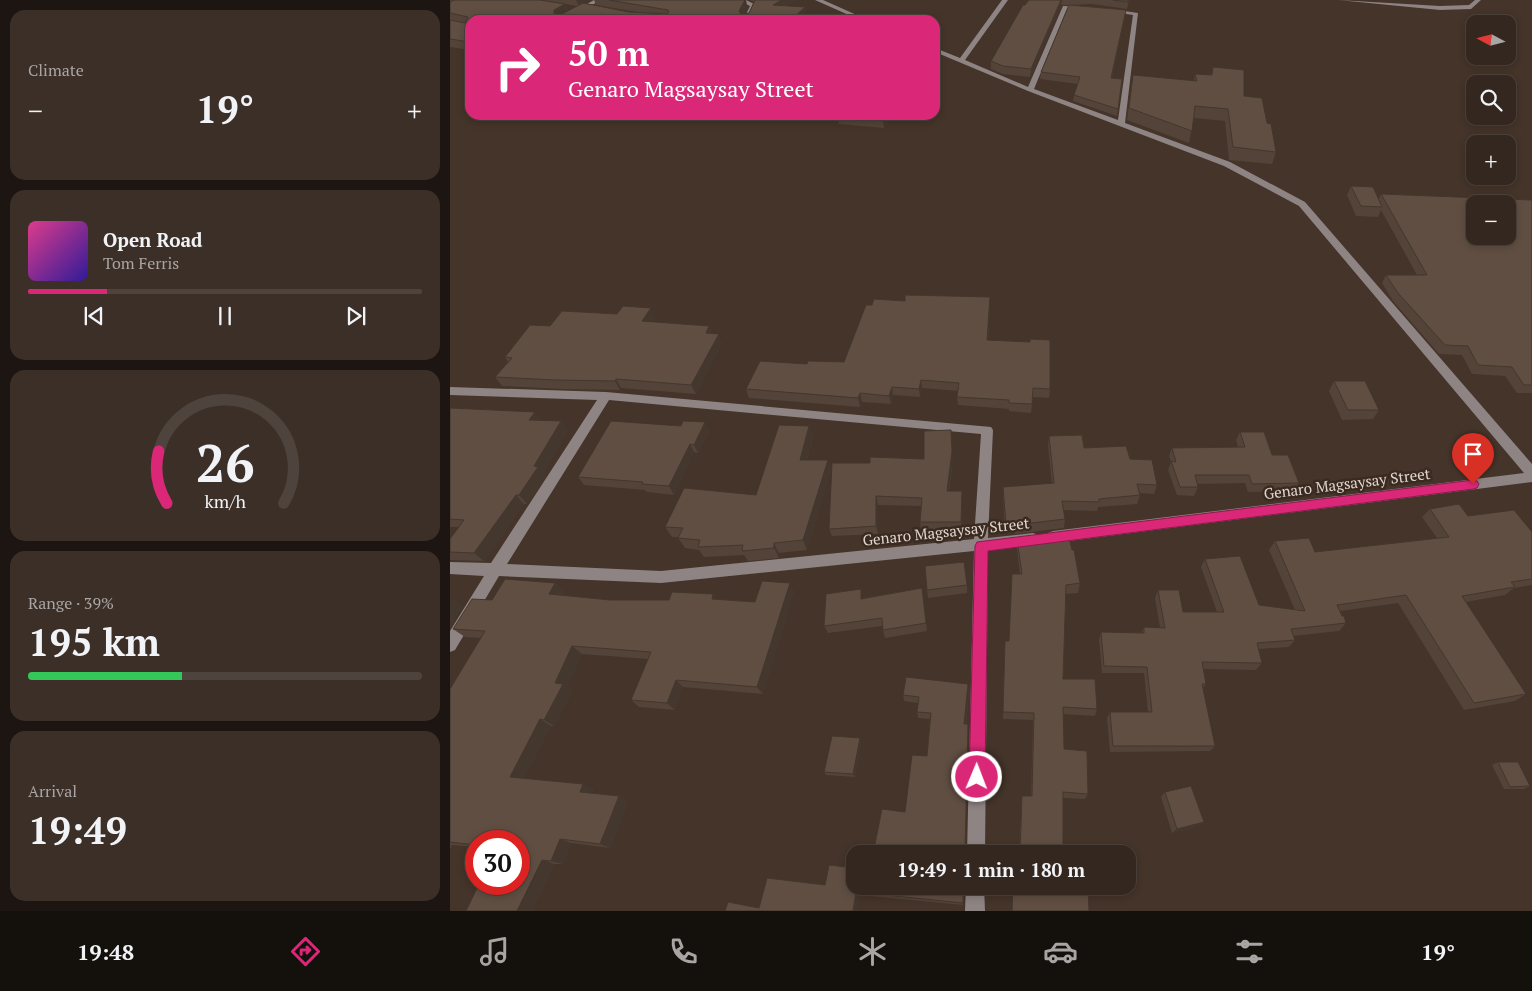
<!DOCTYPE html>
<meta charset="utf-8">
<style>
body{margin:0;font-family:"PT Serif",serif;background:#3b2f28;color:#f1f3f6;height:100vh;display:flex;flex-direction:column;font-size:19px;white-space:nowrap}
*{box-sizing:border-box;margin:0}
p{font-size:16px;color:#a9a5a4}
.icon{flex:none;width:28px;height:28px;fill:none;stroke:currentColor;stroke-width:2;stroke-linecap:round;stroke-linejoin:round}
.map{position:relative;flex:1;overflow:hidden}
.panel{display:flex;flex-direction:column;gap:10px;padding:10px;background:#1c1511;width:450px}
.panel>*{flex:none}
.banner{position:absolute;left:15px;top:15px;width:475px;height:105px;border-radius:15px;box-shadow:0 2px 8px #0003,0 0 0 1px #4e443d;background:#db2777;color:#fff;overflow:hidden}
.needle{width:32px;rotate:277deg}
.buttons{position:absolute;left:1016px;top:15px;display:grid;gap:10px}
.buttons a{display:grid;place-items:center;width:50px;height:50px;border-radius:10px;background:#33271f;box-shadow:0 2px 8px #0003,0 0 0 1px #4e443d;font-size:25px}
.speed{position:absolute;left:15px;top:830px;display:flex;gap:10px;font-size:25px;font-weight:700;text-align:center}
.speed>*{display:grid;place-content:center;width:65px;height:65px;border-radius:50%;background:#33271f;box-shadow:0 2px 8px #0003,0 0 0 1px #4e443d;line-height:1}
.speed .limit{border:8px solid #d22;background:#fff;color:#111}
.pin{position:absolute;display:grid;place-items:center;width:42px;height:42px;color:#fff;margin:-51px -21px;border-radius:50% 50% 50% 0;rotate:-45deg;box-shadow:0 0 5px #0007}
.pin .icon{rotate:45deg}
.me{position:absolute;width:55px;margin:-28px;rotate:1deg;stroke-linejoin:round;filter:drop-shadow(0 0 4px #0008)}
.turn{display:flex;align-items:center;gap:18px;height:105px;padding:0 20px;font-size:22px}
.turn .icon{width:65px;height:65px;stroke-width:2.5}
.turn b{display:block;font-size:35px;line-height:42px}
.big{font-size:38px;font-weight:700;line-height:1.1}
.panel .widget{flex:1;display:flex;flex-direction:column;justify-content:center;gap:8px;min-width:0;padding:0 18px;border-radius:15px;background:#3b2f28}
.panel .dial{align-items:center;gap:0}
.dial svg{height:130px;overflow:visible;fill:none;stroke:#4e443d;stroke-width:7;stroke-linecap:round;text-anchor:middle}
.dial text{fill:#f1f3f6;stroke:none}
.song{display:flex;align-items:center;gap:15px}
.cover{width:60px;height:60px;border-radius:8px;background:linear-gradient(135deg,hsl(330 70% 55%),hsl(250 70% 35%))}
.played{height:5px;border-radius:2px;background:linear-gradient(90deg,#db2777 20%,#4e443d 20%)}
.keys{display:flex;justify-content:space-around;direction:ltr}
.heat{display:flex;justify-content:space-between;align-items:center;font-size:28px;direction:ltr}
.charge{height:8px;border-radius:4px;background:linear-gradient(90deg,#34c759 39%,#4e443d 0)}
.trip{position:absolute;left:396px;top:845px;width:290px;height:50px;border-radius:15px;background:#33271f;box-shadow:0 2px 8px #0003,0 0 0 1px #4e443d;font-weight:700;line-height:50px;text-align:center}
.tab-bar{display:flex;height:80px;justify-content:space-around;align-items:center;background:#14100c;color:#a9a5a4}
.tab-bar .icon{width:35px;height:35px}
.tab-bar .active{color:#db2777}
.tab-bar b{font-size:22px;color:#f1f3f6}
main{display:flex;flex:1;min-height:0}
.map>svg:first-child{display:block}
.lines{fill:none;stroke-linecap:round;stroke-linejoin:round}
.minor{fill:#8f8484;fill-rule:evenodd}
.wall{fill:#534339;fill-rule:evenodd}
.shaded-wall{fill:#43372e}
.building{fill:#604e42;stroke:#43372e;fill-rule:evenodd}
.route{fill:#db2777;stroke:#8e194d}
.labels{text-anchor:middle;stroke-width:5;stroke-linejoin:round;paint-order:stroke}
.street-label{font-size:15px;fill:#e1d6cf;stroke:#3a2a1f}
</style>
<main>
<section class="panel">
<div class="widget"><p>Climate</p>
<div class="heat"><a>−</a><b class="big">19°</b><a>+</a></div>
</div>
<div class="widget">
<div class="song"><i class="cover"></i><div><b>Open Road</b><p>Tom Ferris</p></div></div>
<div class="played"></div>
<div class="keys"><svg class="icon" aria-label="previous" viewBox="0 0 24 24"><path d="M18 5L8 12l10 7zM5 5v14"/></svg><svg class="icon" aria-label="pause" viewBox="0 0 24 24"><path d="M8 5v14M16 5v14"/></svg><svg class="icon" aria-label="next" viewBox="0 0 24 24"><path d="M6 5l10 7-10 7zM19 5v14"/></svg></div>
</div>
<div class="widget dial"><svg viewBox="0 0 100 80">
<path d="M14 69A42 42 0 1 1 86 69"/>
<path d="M14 69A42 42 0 0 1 9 37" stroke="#db2777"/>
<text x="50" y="56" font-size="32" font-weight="700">26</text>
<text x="50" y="72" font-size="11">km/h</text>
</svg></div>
<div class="widget"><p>Range · 39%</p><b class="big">195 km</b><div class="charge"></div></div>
<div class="widget"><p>Arrival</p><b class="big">19:49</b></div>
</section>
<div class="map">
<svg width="1082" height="911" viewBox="0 0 1082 911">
<rect width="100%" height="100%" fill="#443429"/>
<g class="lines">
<!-- minor -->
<g class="minor">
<polygon points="144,0 151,0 115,20 108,20"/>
<polygon points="288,0 296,0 306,5 299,20 293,20 300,6"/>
<polygon points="365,0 373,0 418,20 410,20"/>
<polygon points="552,0 558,0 515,60 578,87 613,6 637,7 635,10 617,9 584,89 668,120 683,15 657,11 660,9 688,13 675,123 780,162 855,202 1082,464 1082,482 603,543 598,541 596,537 598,533 603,531 1074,473 849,206 774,166 578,91 485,52 485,48 510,58"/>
<polygon points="888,0 990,6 1019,5 1025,0 1031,0 1021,9 990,10"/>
<path d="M0 387 156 392 541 427 543 430 538 538 583 533 588 535 590 539 588 543 583 545 538 550 535 854H517L524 551 211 583 49 576 5 650 0 652V631L34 576 0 574V562L41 563 147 400 0 395ZM159 400 531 434 524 539 211 571 57 564Z"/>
<polygon points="516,886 534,886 535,911 515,911"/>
</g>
</g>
<!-- wall -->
<g class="wall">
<path d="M0 0H140L134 3 179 12H187L146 5 144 0H296L297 7 294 13H299L304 2 300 0H347L337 6 356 15 20 20V50L0 47ZM115 4 127 6 118 11Z"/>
<polygon points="579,0 679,0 677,9 642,4 620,5 676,10 662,78 672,79 667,116 623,101 624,95 628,84 590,79 591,72 619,5 611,5 580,77 553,74 541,69 541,61"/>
<polygon points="763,67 794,96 817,123 826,152 822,164 779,160 775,121 744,118 739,143 677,120 683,75 744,81 745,74 761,75"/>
<polygon points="387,115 442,115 434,128 389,124"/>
<polygon points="901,186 929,199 931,194 1082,200 1082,393 1067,393 1055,376 1022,374 1012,355 989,354 943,301 932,283 936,275 967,275 931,210 928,217 906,216 897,195"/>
<polygon points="422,305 540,306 538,340 600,389 599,398 583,397 581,413 559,411 559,409 508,405 507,397 508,391 472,388 470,397 443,395 441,404 412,402 410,407 299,398 296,389 357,364 394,362"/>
<polygon points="205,317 202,322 259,326 262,333 272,343 246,394 171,388 170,390 112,389 52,386 45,377 58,362 55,357 100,326"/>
<polygon points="884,381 929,410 923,419 892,420 879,391"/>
<polygon points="0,408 85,412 92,421 111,421 118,430 93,473 96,476 77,504 74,504 34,561 0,560 0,539 9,527 0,527"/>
<polygon points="255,422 259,431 248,453 244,452 224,495 197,492 195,490 134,485 128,477 231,426"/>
<polygon points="359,426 363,437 357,460 378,460 381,471 357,550 329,553 329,558 298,561 294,555 254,557 249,550 235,548 228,538 229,537 222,537 215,527 306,495"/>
<polygon points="790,432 822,455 849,483 844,491 798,492 795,483 747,484 748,487 744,496 727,495 718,470 721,462 719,456 722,448 788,447 786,440"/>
<polygon points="599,436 634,448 680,459 707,485 704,494 689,493 690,495 687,504 648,507 647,511 613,510 615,519 614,528 564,534 564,532 555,533 553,496 553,487 602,484 598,445"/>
<polygon points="503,460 499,491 512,499 511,530 471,530 470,522 471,506 428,505 428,534 382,536 379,529 420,463"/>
<polygon points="980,509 1018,516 1082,532 1082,585 1064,588 1055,595 1016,602 1076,694 1065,701 1014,710 948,603 890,611 896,623 889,631 843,636 845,640 839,647 808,649 812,663 806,670 753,669 756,684 753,688 765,746 760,751 660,752 657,718 660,712 698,712 694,673 652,673 649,640 651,632 691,633 694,627 710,628 705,598 708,590 733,612 767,612 751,567 755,559 809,605 845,610 819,550 825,541 865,552 987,538 972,517"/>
<polygon points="567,539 622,550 630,583 628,593 616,594 613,679 647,709 645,716 613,714 614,749 638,794 635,799 613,798 613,854 569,854 572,796 581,796 583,720 553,719 555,641 559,641 570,574 567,549"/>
<polygon points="105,583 114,592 113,595 160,600 219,600 263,594 267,599 305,602 340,583 344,592 313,694 233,687 225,710 189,707 181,700 198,659 132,654 117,687 123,691 104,726 101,726 74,778 143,789 142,793 169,796 178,802 160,848 121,843 113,864 104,864 82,911 69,841 26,841 26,847 2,845 0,849 0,689 31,638 15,637 3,629 42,600"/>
<polygon points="517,585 517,593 478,598 477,590"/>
<polygon points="472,588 477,631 435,638 432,626 378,633 374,626 413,597 413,598"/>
<polygon points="519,690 516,724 518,724 518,729 515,851 424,849 455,812 477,756 480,719 468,718 467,712 468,703 454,701 453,695"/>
<polygon points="410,738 411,741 405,777 376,775 374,772"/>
<polygon points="1048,762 1080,786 1074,789 1054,789 1042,765"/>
<polygon points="715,792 754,822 749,826 722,833 711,797"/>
<polygon points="375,885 405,886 514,886 513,905 410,895 407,911 275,911 309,908"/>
</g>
<!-- shaded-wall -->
<g class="shaded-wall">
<polygon points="126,0 140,0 129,6"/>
<polygon points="295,0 296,0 297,7 291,19 289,11"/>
<polygon points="332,0 347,0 325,13 323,5"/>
<polygon points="611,0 612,0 611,5 580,77 581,69"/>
<polygon points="115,4 118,12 107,20 104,10"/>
<polygon points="355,7 356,15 351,20 341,20"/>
<polygon points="676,10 675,16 660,85 661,78"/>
<polygon points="432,115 442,115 434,128"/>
<polygon points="540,297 540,306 537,349 537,340"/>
<polygon points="201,308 205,317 197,330 192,321"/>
<polygon points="259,326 263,335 256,333"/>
<polygon points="269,334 272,343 246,394 241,385"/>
<polygon points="166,379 171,388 170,390 165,381"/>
<polygon points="471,380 472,388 470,397 469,389"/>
<polygon points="442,387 443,395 441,404 439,396"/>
<polygon points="410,393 412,402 410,407 408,398"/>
<polygon points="85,412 92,421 79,420"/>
<polygon points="111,421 118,430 93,473 96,476 77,504 69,495 84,466"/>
<polygon points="255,422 259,431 248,453 244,445"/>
<polygon points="359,426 363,437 354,470 350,460"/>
<polygon points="501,430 503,460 497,499 497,491"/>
<polygon points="240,444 244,452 224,495 219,486"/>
<polygon points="378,460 381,471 357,550 353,540"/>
<polygon points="66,495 74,504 34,561 24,553"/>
<polygon points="426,496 428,505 428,534 426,526"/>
<polygon points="324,543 329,553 329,558 324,548"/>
<polygon points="105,583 114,592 109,602 99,594"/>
<polygon points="340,583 344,592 313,694 307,687"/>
<polygon points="411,589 413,597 413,607 411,599"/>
<polygon points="263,594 269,602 262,599"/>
<polygon points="3,598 14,606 0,627 0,602"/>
<polygon points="122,646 132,654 117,687 123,691 104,726 94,720 105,683"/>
<polygon points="226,680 233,687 225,710 217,703"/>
<polygon points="518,684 519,690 515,729 514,724"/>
<polygon points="90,719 101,726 72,782 60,777"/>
<polygon points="410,738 411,741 405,777 403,774"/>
<polygon points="133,784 143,789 140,797 130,792"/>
<polygon points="169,796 178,802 160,848 150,844"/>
<polygon points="754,822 749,826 722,833 727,829"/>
<polygon points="110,839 121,843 113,864 101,861"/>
<polygon points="92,860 104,864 82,911 67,911"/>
<polygon points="406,892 410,895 407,911 403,911"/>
</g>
<!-- building -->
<g class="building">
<polygon points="5,0 90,0 115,4 104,10 104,14 112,14 133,3 179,12 217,14 219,12 218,10 159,0 295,0 289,11 291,14 299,13 305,0 332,0 323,5 355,7 341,20 20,20 20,42 0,39 0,20 15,23 18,17 0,13 0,2"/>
<polygon points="579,0 611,0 581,69 553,66 541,61 573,5 575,5"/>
<polygon points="663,0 678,0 678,2"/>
<polygon points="619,5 676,10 661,78 672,79 668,109 624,95 630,77 591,72"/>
<polygon points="763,67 794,70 794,96 812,98 817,123 821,124 826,152 783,147 778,109 745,106 742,131 679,108 683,75 747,81 745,74 762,75"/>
<polygon points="901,186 923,187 932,207 911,206"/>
<path d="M931 194 1082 200V385H1074L1062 367 1028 365 1018 346 995 345 948 293 936 275H977ZM1025 204H1058V236H1025Z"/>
<polygon points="455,295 540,297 537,340 580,342 580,339 600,340 600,389 583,388 582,404 559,403 559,400 507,397 509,383 471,380 469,389 442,387 439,396 410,393 408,398 296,389 310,361 357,364 358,361 394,362 416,305 422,305 424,299 455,301"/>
<polygon points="173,306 201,308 192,321 259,326 256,333 269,334 241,385 166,379 165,381 105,380 45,377 62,358 55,357 80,325 100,326 112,311 167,314"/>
<polygon points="884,381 915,381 929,410 898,410"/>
<polygon points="0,408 85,412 79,420 111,421 84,466 88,467 69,495 66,495 24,553 0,552 0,539 14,520 0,519"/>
<polygon points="161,421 231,426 233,421 255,422 244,445 240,444 219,486 192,484 193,482 128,477"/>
<polygon points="329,425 359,426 350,460 378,460 353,540 324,543 324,548 292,551 293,545 248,547 250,540 228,538 233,528 215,527 234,488 306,495"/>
<polygon points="501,430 502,451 497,491 512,491 511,522 470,522 472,498 426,496 426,526 379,529 382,463 420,463 420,457 474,459 474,431"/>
<polygon points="790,432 814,432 822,455 838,455 849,483 802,484 799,475 745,475 748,487 730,487 721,461 726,462 722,448 795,447"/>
<polygon points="632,435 634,448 676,446 680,459 702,460 707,485 687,484 690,495 649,499 649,502 612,501 615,519 565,525 565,523 556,524 553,487 604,483 599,436"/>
<polygon points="1009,504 1018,516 1064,510 1082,532 1082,579 1061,582 1065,587 1012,596 1076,694 1024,703 956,595 887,605 892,616 894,616 896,623 841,629 845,640 807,643 812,663 752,662 756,684 752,684 765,746 663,746 660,712 702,712 697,667 654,666 651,632 694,633 694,627 715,628 708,590 729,590 733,612 774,612 755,559 790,556 809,605 855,611 825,541 859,538 865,552 999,537 980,509"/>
<polygon points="618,533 622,550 624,550 630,583 616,585 613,679 645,679 647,709 613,707 614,749 637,751 638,794 613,792 613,854 570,854 572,796 582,796 584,713 553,712 555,641 559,641 562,574 572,574 567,539"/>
<polygon points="514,562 517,585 477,590 475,566"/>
<polygon points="55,579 105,583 99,594 160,600 219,600 222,592 263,594 262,599 305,602 312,581 340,583 307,687 226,680 217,703 181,700 201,652 122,646 105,683 113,684 94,720 90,719 60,777 133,784 130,792 169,796 150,844 110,839 101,861 92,860 67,911 16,911 29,884 69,884 69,841 26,841 26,845 0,842 0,689 35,631 3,629 22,599 42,600"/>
<polygon points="472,588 476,623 433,630 432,618 374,626 376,594 411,589 411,599"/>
<polygon points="456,677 518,684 514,724 518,724 515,851 520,852 520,854 419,854 419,849 424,849 432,809 455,812 462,755 477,756 481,713 467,712 469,697 453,695"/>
<polygon points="382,736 410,738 403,774 374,772"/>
<polygon points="1048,762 1068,762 1080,786 1060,787"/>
<polygon points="741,786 754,822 727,829 715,792"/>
<polygon points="379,865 405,868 405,886 513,886 513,903 406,892 403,911 275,911 278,902 309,908 317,878 375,885"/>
<polygon points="563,886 638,886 639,911 562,911"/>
</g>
<!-- route -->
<polygon class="route" points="1023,480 1027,481 1029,484 1027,488 1023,489 538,551 535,777 533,782 527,785 522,782 519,777 525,546 527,542"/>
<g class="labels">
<!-- street labels -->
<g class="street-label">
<text transform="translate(897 484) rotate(-7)" y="5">Genaro Magsaysay Street</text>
<text transform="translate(496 532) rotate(-6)" y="5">Genaro Magsaysay Street</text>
</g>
</g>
</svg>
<div class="buttons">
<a><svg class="needle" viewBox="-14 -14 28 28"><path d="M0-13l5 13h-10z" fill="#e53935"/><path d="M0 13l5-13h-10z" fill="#a9a5a4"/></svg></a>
<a><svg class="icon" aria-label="search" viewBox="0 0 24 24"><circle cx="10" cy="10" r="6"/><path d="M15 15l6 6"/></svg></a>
<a>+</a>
<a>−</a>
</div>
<div class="speed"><div class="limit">30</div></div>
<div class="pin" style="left:1023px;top:484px;background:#d93025"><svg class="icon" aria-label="arrive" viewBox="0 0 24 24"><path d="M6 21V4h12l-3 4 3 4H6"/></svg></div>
<svg class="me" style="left:527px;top:777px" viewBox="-20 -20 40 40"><circle r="17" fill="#db2777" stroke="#fff" stroke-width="3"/><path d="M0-11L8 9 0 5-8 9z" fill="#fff"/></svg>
<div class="trip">19:49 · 1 min · 180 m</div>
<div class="banner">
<div class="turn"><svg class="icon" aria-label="right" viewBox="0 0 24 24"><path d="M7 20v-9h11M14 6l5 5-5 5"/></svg><div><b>50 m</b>Genaro Magsaysay Street</div></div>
</div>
</div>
</main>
<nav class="tab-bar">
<b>19:48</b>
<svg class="icon active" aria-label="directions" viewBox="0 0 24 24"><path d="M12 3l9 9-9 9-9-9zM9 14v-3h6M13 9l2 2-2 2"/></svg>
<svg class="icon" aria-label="music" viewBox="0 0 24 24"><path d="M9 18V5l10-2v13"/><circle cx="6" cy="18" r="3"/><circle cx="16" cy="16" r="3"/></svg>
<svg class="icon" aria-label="phone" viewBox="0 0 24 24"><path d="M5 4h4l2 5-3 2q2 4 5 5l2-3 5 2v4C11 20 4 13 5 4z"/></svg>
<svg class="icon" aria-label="climate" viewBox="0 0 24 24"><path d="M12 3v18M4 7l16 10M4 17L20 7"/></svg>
<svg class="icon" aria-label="car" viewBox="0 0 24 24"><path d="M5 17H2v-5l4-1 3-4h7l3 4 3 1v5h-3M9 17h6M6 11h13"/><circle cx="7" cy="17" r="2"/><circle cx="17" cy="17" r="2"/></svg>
<svg class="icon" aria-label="filters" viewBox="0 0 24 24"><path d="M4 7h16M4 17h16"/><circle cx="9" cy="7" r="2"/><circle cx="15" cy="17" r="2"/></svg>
<b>19°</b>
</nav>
